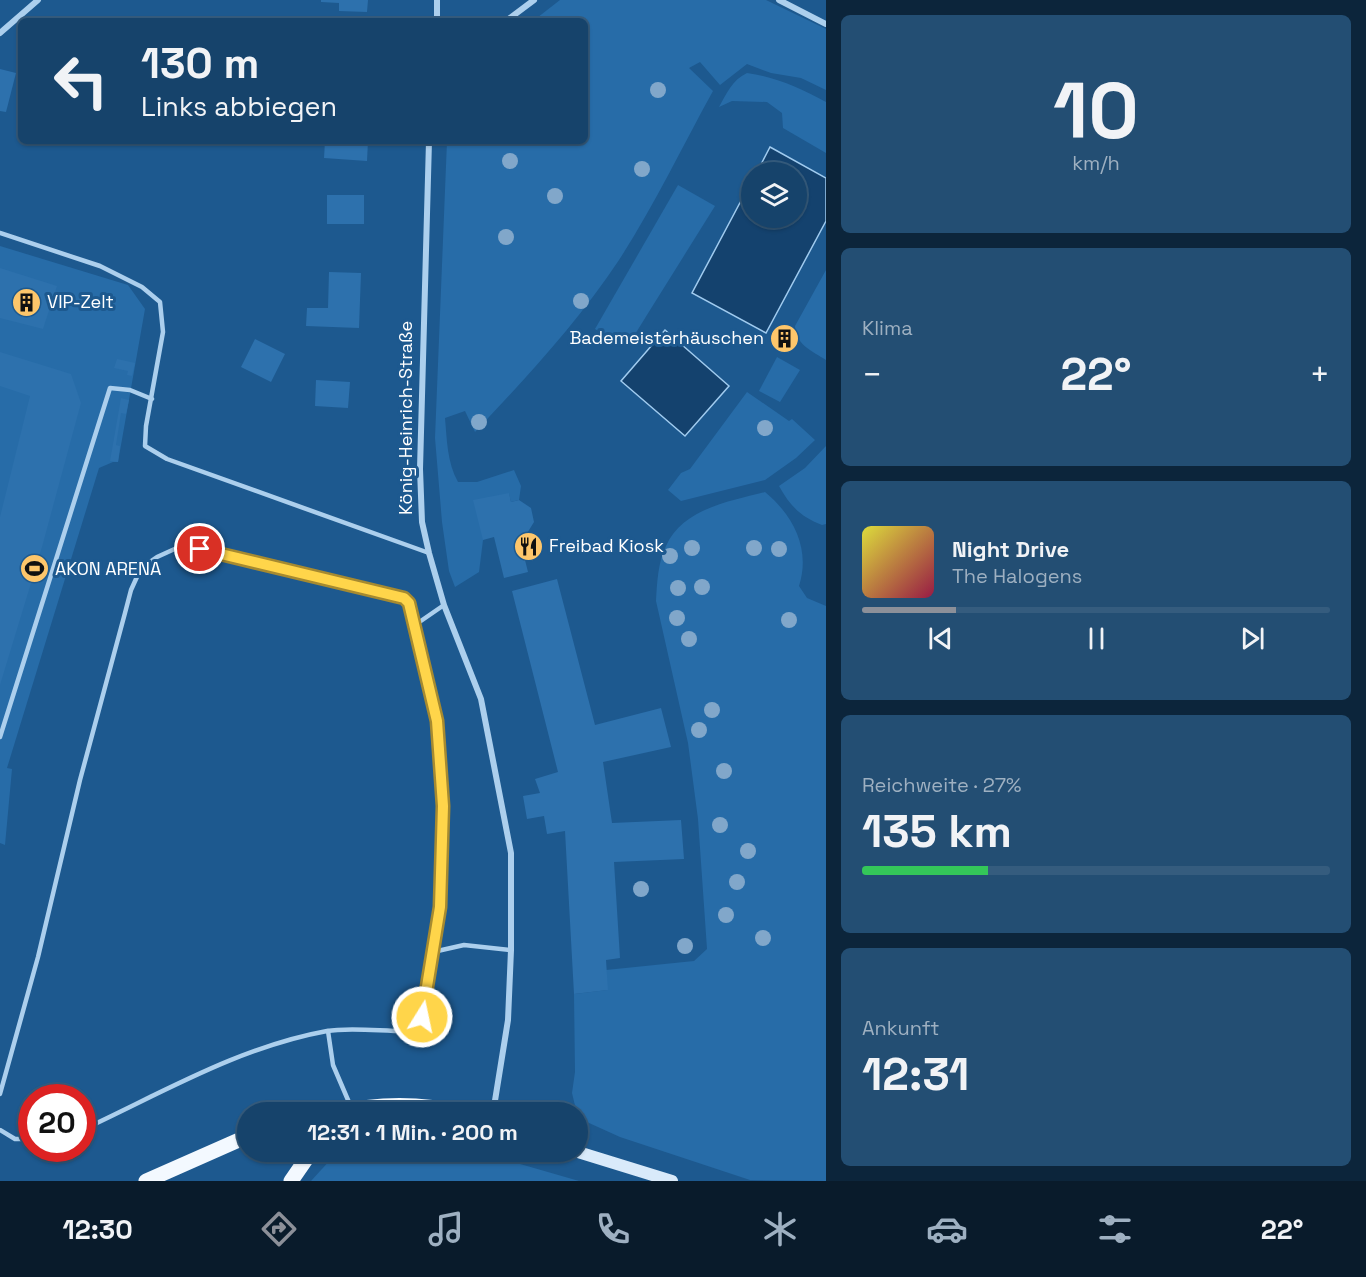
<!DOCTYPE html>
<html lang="de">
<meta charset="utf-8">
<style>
body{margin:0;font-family:"Space Grotesk",sans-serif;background:#234e73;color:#f1f3f6;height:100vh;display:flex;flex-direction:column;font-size:22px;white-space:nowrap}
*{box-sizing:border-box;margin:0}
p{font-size:20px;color:#9eb0c1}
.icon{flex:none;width:33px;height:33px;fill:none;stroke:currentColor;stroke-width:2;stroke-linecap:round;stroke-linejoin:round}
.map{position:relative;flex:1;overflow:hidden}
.side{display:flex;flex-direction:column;gap:15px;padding:15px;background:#0c253b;width:540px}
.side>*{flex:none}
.banner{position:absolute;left:18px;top:18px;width:570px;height:126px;border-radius:9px;box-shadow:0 2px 4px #0004,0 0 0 2px #355c7e;background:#16436b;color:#f1f3f6;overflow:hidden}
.buttons{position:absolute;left:741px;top:162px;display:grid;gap:12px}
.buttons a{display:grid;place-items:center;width:66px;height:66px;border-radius:50%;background:#16436b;box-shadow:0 2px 4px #0004,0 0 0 2px #355c7e;font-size:30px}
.speed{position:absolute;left:18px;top:1084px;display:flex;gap:12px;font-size:30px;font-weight:700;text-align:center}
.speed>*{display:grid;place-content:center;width:78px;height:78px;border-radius:50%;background:#16436b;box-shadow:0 2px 4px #0004,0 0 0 2px #355c7e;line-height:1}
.speed .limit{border:9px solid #d22;background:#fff;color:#111}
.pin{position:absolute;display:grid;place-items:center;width:51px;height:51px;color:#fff;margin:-26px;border:3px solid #fff;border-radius:50%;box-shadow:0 2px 6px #0007}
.me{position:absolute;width:66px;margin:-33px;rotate:10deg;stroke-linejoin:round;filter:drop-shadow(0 0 4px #0008)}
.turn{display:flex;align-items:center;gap:21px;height:126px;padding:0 24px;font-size:27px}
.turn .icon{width:78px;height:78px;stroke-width:2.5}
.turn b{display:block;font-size:42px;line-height:51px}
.big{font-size:45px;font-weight:700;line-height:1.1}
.side .tile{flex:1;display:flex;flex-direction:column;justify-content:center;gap:9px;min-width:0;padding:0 21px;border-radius:9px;background:#234e73}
.side .dial{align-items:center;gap:0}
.dial b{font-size:78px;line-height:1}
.song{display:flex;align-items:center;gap:18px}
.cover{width:72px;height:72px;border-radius:9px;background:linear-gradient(135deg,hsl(60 70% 55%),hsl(340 70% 35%))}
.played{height:6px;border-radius:3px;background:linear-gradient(90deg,#8c9099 20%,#355c7e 20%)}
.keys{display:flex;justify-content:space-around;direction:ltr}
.heat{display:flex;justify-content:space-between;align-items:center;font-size:33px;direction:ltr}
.charge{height:9px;border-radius:4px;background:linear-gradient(90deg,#34c759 27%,#355c7e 0)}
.trip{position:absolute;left:237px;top:1102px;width:351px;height:60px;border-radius:30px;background:#16436b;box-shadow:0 2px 4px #0004,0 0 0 2px #355c7e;font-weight:700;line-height:60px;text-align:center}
.menu{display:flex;height:96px;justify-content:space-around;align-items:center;background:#091b2b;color:#9eb0c1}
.menu .icon{width:42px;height:42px}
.menu .current{color:#8c9099}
.menu b{font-size:27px;color:#f1f3f6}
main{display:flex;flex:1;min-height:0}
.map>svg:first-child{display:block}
.green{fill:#276ca8}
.water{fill:#14426e;stroke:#a0cbef;stroke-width:1.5}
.building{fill:#2d71ad}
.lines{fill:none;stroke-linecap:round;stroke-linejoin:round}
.lane{stroke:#accfed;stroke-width:4.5}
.street{stroke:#accfed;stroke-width:6}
.secondary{stroke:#d9eafa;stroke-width:12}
.primary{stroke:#f3f9ff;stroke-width:15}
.tree{fill:#81a7ca}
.route-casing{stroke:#a68a30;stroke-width:15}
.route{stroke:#ffd54a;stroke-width:10}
.labels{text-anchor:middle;stroke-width:6;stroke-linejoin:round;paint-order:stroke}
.poi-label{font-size:18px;fill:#fff;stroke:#1d598f;text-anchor:start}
.street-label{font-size:18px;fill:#fff;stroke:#1d598f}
</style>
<main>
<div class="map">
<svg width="826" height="1181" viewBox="0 0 826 1181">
<rect width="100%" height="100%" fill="#1d598f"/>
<!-- green -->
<g class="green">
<path d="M560 0H766L826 29V90L801 78 771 73 747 64 720 85 700 62 689 68 713 91C682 147 654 206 619 260 578 322 526 378 475 432L465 411 445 418C447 440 447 462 458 482H477L514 470 521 486 519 500 511 502 509 494 483 540 479 572 455 587 449 571 442 522 435 438 447 141H585V21H533Z"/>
<path d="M747 73C776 77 800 88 826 102V153L783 128 782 113 767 102 732 101 719 107C727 93 732 80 747 73Z"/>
<polygon points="678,185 715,206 627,347 595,329"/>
<polygon points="0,246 128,285 145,309 118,462 113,462 99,468 7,768 12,769 5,845 0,843"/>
<path d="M826 270V360C812 351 795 344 795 326Z"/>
<polygon points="777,357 800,370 780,402 759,391"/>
<polygon points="747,392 789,421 792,419 815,440 796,458 765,480 681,501 668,490 681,473 690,469"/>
<path d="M826 446V524L822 525C801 517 790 506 779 486L805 468Z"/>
<path d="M765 492C793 515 811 549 799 586L807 598 826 606V1181L750 1180 620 1137 578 1118 572 1093 575 1072 574 994 607 990 606 970 694 961 707 949 698 819 688 743 656 601C657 583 658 562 666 546 682 509 730 501 765 492Z"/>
<polygon points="347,1152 479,1152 579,1181 311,1181 332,1158"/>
</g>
<!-- water -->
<g class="water">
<polygon points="770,147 826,178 826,221 766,333 692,293 751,182 752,218 796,218 796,172 757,172"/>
<polygon points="665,330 729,386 685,436 621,381"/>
</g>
<!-- building -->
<g class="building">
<polygon points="321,0 368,0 367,12 339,11 339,3 321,2"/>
<polygon points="0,69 16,73 6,112 0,111"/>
<polygon points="325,141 368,141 367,161 324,158"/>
<rect x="327" y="195" width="37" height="29"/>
<polygon points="0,268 57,286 43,329 0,318"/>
<polygon points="329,272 361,273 359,328 306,326 307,308 328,308"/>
<polygon points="255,339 285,354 271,382 241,367"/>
<polygon points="0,352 71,374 81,403 42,547 0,685 0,517 30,396 0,386"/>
<polygon points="117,359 135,363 132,376 127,375 128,371 114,368"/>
<polygon points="316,380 350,382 348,408 315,406"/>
<polygon points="121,398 129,400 126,414 121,413 116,445 120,446 118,462 110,461"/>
<polygon points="509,493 511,502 519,500 531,508 534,522 526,535 519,536 528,572 504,578 494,537 483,540 473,500"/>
<polygon points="557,579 595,725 661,708 671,747 603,762 612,823 681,820 684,859 614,862 620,958 606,960 608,990 574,994 565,831 547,834 544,816 527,819 523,796 540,793 535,779 558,772 512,591"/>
</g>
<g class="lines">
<!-- lane -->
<g class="lane">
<polyline points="0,233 100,266 142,287 160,302 163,332 146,426 145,446 167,459 429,553"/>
<polyline points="415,625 444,605"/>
<polyline points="0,737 110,388 130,390 152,399"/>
<polyline points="433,952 464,945 511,950"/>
<polyline points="328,1031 333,1065 351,1107"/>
<path d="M0 1094 38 957 80 780 125 613 131 590 141 568 157 557 179 547 199 549 404 598 409 603 415 625 437 721 443 806 441 890 438 925 422 1017 415 1027 404 1031C381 1031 348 1027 327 1031 239 1047 162 1093 82 1130"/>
<polyline points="0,1130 15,1139 32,1139"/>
</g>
<!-- street -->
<g class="street">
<polyline points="779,0 826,24"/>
<polyline points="437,21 437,0"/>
<polyline points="506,21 534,0"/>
<polyline points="0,33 38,0"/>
<polyline points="429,141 420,469 422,522 429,553 444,605 481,699 511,853 511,950 508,1020 493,1113"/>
</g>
<!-- secondary -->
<polyline class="secondary" points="578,1152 672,1181"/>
<!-- primary -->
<g class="primary">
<path d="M335 1113C378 1103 421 1103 464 1113"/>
<polyline points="146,1181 248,1136"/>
<polyline points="291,1181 311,1152"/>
</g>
</g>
<!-- trees -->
<g class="tree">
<circle cx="658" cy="90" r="8"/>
<circle cx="510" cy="161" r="8"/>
<circle cx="642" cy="169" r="8"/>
<circle cx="555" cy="196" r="8"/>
<circle cx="506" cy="237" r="8"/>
<circle cx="581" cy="301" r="8"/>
<circle cx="479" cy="422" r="8"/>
<circle cx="765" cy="428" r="8"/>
<circle cx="692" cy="548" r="8"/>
<circle cx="754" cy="548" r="8"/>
<circle cx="779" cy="549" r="8"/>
<circle cx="670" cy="556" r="8"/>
<circle cx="702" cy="587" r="8"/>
<circle cx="678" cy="588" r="8"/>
<circle cx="677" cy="618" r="8"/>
<circle cx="789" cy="620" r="8"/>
<circle cx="689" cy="639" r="8"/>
<circle cx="712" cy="710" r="8"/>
<circle cx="699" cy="730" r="8"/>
<circle cx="724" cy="771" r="8"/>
<circle cx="720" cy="825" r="8"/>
<circle cx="748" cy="851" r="8"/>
<circle cx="737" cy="882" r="8"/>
<circle cx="641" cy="889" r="8"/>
<circle cx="726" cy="915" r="8"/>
<circle cx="763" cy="938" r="8"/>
<circle cx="685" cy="946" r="8"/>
</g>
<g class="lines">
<defs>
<polyline id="route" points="200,549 404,598 409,603 437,721 443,806 440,907 422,1017"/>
</defs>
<!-- route casing -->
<use href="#route" class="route-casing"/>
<!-- route -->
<use href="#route" class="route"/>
</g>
<!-- icons -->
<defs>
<symbol id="building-disc" viewBox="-11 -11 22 22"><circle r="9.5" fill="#fdc66b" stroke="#1d598f"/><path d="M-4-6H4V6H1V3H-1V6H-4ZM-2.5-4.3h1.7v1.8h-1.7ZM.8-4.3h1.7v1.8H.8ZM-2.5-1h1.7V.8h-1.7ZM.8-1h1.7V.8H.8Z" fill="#111"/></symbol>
<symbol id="restaurant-disc" viewBox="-11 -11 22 22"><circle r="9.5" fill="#fdc66b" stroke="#1d598f"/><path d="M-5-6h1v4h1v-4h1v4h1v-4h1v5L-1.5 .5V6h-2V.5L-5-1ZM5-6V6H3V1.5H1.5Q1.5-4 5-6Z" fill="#111"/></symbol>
<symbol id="stadium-disc" viewBox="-11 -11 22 22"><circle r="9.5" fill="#fdc66b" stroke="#1d598f"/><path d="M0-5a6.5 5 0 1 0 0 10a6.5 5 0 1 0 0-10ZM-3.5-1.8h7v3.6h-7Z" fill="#111"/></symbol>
</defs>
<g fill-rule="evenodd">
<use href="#building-disc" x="10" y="286" width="33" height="33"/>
<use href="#building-disc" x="768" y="322" width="33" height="33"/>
<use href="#restaurant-disc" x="512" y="530" width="33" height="33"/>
<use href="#stadium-disc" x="18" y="552" width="33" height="33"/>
</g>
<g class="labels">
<!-- poi labels -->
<g class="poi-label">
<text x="47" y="308">VIP-Zelt</text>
<text x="764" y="344" text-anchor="end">Bademeisterhäuschen</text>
<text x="549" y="552">Freibad Kiosk</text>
<text x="55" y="575">AKON ARENA</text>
</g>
<!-- street labels -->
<g class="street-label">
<text transform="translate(406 418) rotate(-90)" y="6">König-Heinrich-Straße</text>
</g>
</g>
</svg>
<div class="buttons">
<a><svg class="icon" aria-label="layers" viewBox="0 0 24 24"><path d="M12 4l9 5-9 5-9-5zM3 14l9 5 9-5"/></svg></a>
</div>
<div class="speed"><div class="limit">20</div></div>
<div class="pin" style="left:200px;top:549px;background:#d93025"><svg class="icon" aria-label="arrive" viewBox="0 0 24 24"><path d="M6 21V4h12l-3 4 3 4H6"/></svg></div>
<svg class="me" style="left:422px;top:1017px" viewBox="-20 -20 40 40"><circle r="17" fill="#ffd54a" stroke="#fff" stroke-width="3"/><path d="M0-11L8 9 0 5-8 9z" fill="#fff"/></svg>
<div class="trip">12:31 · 1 Min. · 200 m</div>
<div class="banner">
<div class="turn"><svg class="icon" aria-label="left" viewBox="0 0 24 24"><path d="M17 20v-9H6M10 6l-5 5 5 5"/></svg><div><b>130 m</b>Links abbiegen</div></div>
</div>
</div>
<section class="side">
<div class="tile dial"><b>10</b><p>km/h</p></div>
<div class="tile"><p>Klima</p>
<div class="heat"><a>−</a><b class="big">22°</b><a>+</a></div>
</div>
<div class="tile">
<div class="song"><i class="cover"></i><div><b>Night Drive</b><p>The Halogens</p></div></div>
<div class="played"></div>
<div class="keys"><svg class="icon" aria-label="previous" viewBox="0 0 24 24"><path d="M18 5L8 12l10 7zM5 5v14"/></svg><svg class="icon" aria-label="pause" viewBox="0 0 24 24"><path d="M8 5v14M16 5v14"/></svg><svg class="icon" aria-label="next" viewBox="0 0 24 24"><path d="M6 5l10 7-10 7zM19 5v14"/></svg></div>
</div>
<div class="tile"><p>Reichweite · 27%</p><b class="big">135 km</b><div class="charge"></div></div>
<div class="tile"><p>Ankunft</p><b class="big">12:31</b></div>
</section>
</main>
<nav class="menu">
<b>12:30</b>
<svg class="icon current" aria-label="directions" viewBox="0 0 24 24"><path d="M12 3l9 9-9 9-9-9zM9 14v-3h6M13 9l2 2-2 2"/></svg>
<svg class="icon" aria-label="music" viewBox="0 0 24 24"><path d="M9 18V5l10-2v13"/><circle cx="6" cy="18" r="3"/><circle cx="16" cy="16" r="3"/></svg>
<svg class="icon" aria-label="phone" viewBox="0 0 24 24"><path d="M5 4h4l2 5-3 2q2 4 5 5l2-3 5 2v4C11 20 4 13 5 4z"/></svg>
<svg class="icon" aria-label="climate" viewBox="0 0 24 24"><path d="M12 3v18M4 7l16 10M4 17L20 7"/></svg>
<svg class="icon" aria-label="car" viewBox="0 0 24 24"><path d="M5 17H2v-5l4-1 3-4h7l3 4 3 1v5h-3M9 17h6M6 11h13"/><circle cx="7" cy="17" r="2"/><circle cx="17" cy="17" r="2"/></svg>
<svg class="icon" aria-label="filters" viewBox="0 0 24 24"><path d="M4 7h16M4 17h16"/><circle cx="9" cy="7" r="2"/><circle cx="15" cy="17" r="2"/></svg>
<b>22°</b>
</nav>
